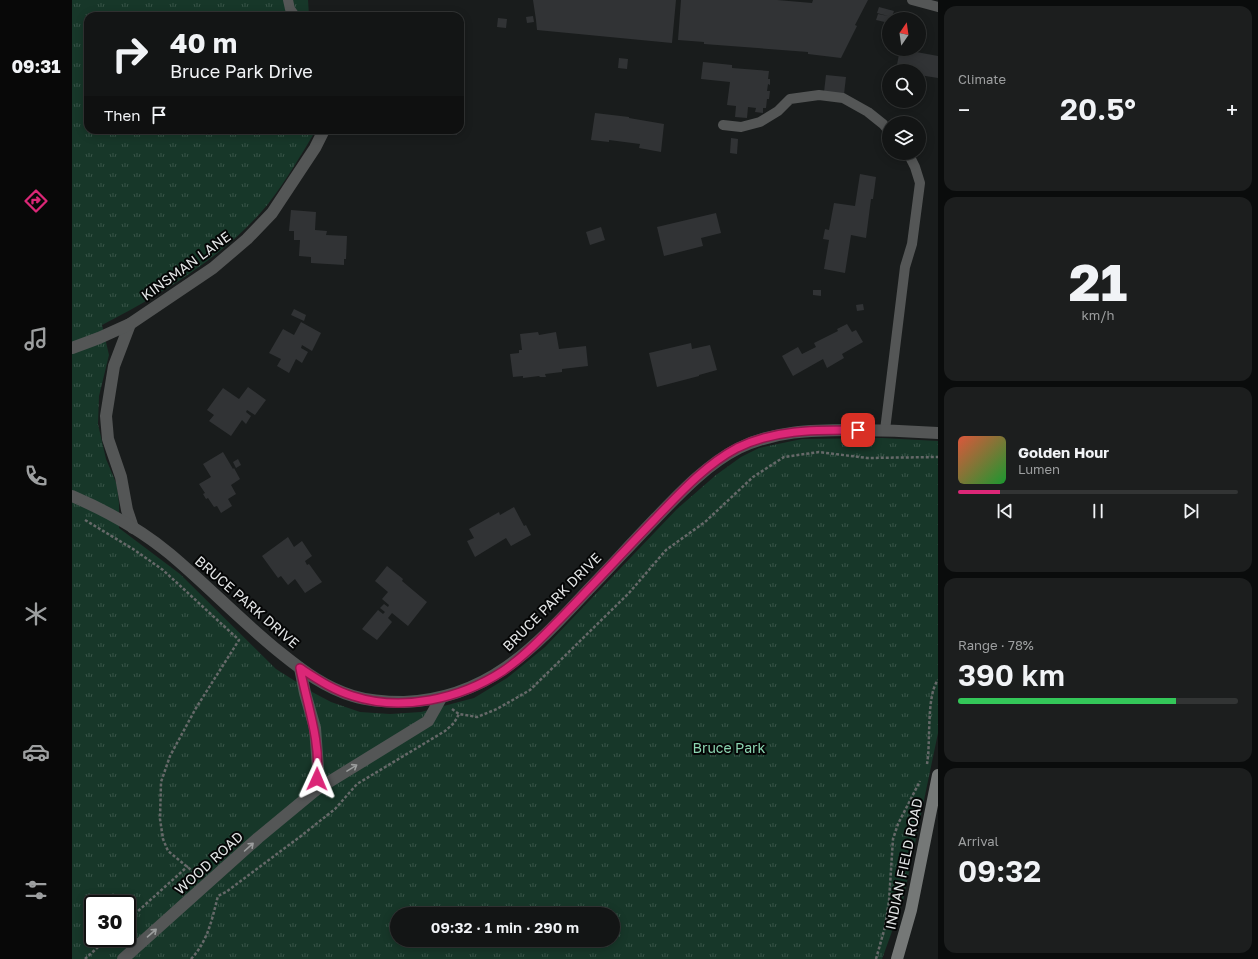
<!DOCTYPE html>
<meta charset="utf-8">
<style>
body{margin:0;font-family:"Golos Text",sans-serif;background:#1c1e1e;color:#f1f3f6;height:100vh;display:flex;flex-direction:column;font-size:15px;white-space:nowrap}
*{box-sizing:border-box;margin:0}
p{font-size:13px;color:#9d9fa0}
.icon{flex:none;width:22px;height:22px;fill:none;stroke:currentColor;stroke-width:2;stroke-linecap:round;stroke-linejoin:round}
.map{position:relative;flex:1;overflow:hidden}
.panel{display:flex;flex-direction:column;gap:6px;padding:6px;background:#0a0c0c;width:320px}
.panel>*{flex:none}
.top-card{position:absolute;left:12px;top:12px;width:380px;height:122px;border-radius:12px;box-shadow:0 2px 10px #0003,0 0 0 1px #323434;background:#131515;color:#f1f3f6;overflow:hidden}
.needle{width:26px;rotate:13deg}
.buttons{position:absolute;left:810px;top:12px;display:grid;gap:8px}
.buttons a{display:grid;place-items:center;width:44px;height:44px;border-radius:50%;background:#131515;box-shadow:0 2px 10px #0003,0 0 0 1px #323434;font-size:20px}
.speed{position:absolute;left:12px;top:895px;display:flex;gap:8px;font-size:20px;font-weight:700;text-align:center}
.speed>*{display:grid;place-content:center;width:52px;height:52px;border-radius:50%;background:#131515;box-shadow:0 2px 10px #0003,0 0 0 1px #323434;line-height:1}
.speed .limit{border:2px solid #111;border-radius:6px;background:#fff;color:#111}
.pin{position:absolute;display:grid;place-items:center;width:34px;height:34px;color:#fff;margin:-17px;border-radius:8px;box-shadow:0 2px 6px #0006}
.me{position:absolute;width:44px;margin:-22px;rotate:1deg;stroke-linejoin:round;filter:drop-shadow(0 0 3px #0008)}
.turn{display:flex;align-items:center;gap:14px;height:84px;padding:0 20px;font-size:18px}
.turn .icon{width:52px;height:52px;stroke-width:2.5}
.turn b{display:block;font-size:28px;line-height:34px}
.then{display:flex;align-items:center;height:38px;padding:0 20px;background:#0003;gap:8px;font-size:15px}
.big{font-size:30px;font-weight:600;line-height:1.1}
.panel .card{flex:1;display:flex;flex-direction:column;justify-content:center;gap:6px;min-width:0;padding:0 14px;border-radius:12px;background:#1c1e1e}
.panel .dial{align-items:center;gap:0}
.dial b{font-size:52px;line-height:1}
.song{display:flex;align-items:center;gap:12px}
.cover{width:48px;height:48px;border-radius:6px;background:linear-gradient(135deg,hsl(10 70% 55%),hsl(130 70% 35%))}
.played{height:4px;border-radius:2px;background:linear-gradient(90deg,#db2777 15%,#323434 15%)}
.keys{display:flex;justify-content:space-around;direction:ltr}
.heat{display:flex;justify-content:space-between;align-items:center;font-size:22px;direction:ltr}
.charge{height:6px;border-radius:3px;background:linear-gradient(90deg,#34c759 78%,#323434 0)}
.trip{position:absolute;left:318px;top:907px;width:230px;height:40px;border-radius:20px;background:#131515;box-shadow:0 2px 10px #0003,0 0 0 1px #323434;font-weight:600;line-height:40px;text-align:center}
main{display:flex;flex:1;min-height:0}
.tab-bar{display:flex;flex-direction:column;width:72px;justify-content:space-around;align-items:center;background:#080808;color:#9d9fa0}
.tab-bar .icon{width:28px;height:28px}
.tab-bar .current{color:#db2777}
.tab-bar b{font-size:18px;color:#f1f3f6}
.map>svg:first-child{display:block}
.park{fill:url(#park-tufts);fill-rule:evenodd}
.building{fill:#313335}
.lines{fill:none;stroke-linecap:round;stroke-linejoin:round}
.path{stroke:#666969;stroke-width:2.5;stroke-dasharray:3 2;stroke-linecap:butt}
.lane{stroke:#545656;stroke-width:10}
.street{stroke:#545656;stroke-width:12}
.secondary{stroke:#757877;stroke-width:12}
.oneway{stroke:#9c9e9e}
.route-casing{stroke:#8e194d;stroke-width:10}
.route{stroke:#db2777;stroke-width:7}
.labels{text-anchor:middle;stroke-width:4;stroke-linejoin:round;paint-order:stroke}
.street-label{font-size:14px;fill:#e3e5e6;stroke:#050606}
.park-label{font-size:14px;fill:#8cd5b1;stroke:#050606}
</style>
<main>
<nav class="tab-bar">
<b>09:31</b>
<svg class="icon current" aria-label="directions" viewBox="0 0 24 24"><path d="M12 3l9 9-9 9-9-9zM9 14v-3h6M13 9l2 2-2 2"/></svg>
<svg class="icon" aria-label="music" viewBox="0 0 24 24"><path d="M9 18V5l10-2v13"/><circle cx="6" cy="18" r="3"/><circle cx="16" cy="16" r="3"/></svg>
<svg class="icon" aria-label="phone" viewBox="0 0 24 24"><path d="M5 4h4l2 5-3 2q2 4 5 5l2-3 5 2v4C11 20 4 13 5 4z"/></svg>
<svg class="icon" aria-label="climate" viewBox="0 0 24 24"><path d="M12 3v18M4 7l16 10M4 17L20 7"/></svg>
<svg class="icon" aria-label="car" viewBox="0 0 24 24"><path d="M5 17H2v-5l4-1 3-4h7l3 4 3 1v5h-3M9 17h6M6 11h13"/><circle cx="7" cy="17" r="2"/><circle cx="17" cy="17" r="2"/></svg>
<svg class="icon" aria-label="filters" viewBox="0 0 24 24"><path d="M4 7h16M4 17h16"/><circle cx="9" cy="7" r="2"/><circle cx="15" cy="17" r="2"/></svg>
</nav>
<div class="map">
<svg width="866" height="959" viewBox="0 0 866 959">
<defs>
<pattern id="park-tufts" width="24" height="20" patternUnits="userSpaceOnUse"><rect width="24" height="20" fill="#173729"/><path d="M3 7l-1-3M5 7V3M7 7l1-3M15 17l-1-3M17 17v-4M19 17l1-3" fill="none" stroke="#395448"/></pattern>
</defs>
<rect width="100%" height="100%" fill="#191c1c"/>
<!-- park -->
<path class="park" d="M0 0H236L237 16H16V130H244C229 155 214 181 196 204 155 255 88 295 30 325L37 355 27 396 26 424 34 459 45 485 47 504V528L108 574 204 669 242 693 259 702 288 712 318 714 349 712 402 698 435 678 473 647 605 509 644 475 669 457 687 448 730 439 810 438 866 441V733L831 901 810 959H0ZM21 904H55V938H21ZM325 914H541V940H325Z"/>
<!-- building -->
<g class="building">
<polygon points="461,0 604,0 600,43 465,30 464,20"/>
<polygon points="609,0 705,0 740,3 741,0 796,0 783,25 785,26 769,58 736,54 736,52 632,44 632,42 606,40"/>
<polygon points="807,7 822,11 819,19 817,19 817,23 804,20 806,14 816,16 805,13"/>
<polygon points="461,16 462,22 455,23 454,17"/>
<polygon points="426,18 435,19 434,28 425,27"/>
<polygon points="828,49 866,56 866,78 847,75 847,71 824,70"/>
<polygon points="547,58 556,59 555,69 546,68"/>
<polygon points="631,62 660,65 660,68 697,71 696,79 698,79 698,85 696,84 695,91 698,91 697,99 695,99 694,108 691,108 691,113 683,112 684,108 676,107 675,118 663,117 664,106 655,105 658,82 629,79"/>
<polygon points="754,75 774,77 772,94 752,92"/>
<polygon points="523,113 557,117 557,118 592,124 589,152 567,148 568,144 537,140 537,142 519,140"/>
<polygon points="350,130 386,130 385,135 350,131"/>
<polygon points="659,138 666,139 665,154 658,153"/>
<polygon points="788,174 804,177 801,199 799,199 794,238 779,235 773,273 752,269 757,240 751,239 753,229 757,230 762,203 783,206"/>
<polygon points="219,210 244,212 243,230 255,231 254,235 275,236 274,259 272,259 272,265 239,263 239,257 227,256 228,240 222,240 222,231 217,231"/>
<polygon points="644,213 649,233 629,238 631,246 592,256 585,227"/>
<polygon points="529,227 533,240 518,245 514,232"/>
<polygon points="741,290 749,290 749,296 741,295"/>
<polygon points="791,304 792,310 785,311 784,305"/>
<polygon points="222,309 234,315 232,321 219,315"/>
<polygon points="229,322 249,333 240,351 230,345 229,348 236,352 230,363 224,359 217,373 205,366 209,359 197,353 211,329 222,335"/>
<polygon points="775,324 780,332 784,330 791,342 770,354 772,358 755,368 751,359 721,376 710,356 726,347 730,354 744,347 742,343 766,331 765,329"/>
<polygon points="466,332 467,335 484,332 487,349 514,346 516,366 490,369 490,372 473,374 474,377 468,377 467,376 451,378 451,376 441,377 438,354 447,353 447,350 450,350 448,334"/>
<polygon points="619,343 620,349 638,345 645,370 627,375 627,376 585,387 577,353"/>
<polygon points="176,387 194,400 183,415 175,410 174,412 179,416 174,424 170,420 159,436 137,421 142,415 135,410 151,388 167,399"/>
<polygon points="151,452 161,469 162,468 168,479 159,485 164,494 156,499 160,506 149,513 145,506 142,507 136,498 134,499 131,494 133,493 127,484 139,477 131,464"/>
<polygon points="166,459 169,465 164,468 161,462"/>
<polygon points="442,507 452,526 454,525 459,535 439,546 434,538 403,557 395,541 402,538 397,529 427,512 428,515"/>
<polygon points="216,537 222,547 230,541 240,556 233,561 235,565 237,564 250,582 233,593 223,579 216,585 209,576 206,578 190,556"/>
<polygon points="315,566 331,579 330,581 355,602 336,626 320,613 316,618 320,622 305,640 290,629 306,610 311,614 313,612 308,608 312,604 316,607 317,605 310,599 316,592 303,581"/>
</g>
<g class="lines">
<!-- path -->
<g class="path">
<polyline points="13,520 61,549 91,570 167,640 124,708 98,756 89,782 88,819 91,839 96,851 124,874"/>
<polyline points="380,709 387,714 405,717 425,709 458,690 557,593 594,550 633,522 681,477 712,457 747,452 795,458 866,457"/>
<path d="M855 764C859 742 854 696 866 680"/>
<polyline points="55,921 116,866"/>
<polyline points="13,959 36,938"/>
<path d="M119 959C136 941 140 919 146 896L154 892 229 836 263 809 285 784 373 731 382 723 387 714"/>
<polyline points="804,959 813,927 817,901 821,839 826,824 848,781"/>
</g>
<!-- lane -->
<g class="lane">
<polyline points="216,0 218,9 223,16"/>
<polyline points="840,0 866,7"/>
<polyline points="651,125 669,127 688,122 706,111 718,99 747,95 771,98 796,112 811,124 817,131"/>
<polyline points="813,430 833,267 840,244 848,183 843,167 836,153"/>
</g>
<!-- street -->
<g class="street">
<polyline points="58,324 42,366 34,416 36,439 49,477 55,510 61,528"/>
<polyline points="0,348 27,338 58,324 141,268 175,239 200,213 243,148 252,130"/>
<path d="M0 496C35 511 69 530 98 554 136 586 171 623 210 654 231 671 254 688 281 696 297 701 315 702 332 702 416 699 463 647 516 590 539 566 561 542 584 518 608 493 635 464 667 448 702 431 740 430 778 430 807 430 837 431 866 433"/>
<polyline points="228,668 233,693 243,728 246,768 244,790"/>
<polyline points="51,959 186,838 244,790 356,721 369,698"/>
</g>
<!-- secondary -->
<polyline class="secondary" points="825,959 839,910 866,775"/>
</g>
<!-- one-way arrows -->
<defs><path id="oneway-shaft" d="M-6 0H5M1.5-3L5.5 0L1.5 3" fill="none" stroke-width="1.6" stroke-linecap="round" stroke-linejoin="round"/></defs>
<g class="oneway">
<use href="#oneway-shaft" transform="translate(280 768) rotate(-32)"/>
<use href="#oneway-shaft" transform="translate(177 847) rotate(-42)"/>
<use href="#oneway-shaft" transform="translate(80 933) rotate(-41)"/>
</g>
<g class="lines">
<defs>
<path id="route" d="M245 779C249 741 235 705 228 668 245 679 261 690 281 696 330 712 388 699 431 671 453 656 471 636 490 617 521 585 551 552 582 520 607 494 633 465 665 448 703 429 745 430 786 430"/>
</defs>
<!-- route casing -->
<use href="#route" class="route-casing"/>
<!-- route -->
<use href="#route" class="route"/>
</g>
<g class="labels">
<!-- street labels -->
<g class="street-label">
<text transform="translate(114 266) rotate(-36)" y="5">KINSMAN LANE</text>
<text transform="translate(175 602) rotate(41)" y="5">BRUCE PARK DRIVE</text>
<text transform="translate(480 602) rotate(-45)" y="5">BRUCE PARK DRIVE</text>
<text transform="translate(137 863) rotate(-42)" y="5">WOOD ROAD</text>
<text transform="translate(832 864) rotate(-78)" y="5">INDIAN FIELD ROAD</text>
</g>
<!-- park labels -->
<g class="park-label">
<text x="657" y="753">Bruce Park</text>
</g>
</g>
</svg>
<div class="buttons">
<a><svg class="needle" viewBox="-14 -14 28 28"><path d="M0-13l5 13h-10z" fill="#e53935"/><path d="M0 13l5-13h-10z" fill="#9d9fa0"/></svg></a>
<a><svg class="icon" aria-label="search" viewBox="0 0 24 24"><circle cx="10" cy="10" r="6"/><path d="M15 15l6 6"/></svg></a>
<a><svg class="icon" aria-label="layers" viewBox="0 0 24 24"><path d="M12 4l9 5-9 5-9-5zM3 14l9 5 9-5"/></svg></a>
</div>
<div class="speed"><div class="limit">30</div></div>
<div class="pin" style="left:786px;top:430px;background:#d93025"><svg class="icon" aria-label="arrive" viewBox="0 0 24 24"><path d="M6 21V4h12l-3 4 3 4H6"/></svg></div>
<svg class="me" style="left:245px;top:779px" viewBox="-20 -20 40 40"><path d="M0-17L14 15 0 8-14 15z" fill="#db2777" stroke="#fff" stroke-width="4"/></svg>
<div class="trip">09:32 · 1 min · 290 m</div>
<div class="top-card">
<div class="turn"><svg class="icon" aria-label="right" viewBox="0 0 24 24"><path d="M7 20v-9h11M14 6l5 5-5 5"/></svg><div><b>40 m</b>Bruce Park Drive</div></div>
<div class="then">Then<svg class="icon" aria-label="arrive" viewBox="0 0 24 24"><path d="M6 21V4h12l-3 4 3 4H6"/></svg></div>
</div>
</div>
<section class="panel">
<div class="card"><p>Climate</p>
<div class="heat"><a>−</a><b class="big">20.5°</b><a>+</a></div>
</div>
<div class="card dial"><b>21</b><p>km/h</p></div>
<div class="card">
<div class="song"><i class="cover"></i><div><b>Golden Hour</b><p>Lumen</p></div></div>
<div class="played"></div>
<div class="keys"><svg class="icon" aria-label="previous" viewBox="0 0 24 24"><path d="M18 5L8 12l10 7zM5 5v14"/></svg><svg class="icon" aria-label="pause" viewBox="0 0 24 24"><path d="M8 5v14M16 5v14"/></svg><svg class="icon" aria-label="next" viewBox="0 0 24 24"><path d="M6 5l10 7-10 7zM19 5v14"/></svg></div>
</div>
<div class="card"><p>Range · 78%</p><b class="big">390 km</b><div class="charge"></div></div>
<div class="card"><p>Arrival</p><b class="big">09:32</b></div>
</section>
</main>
